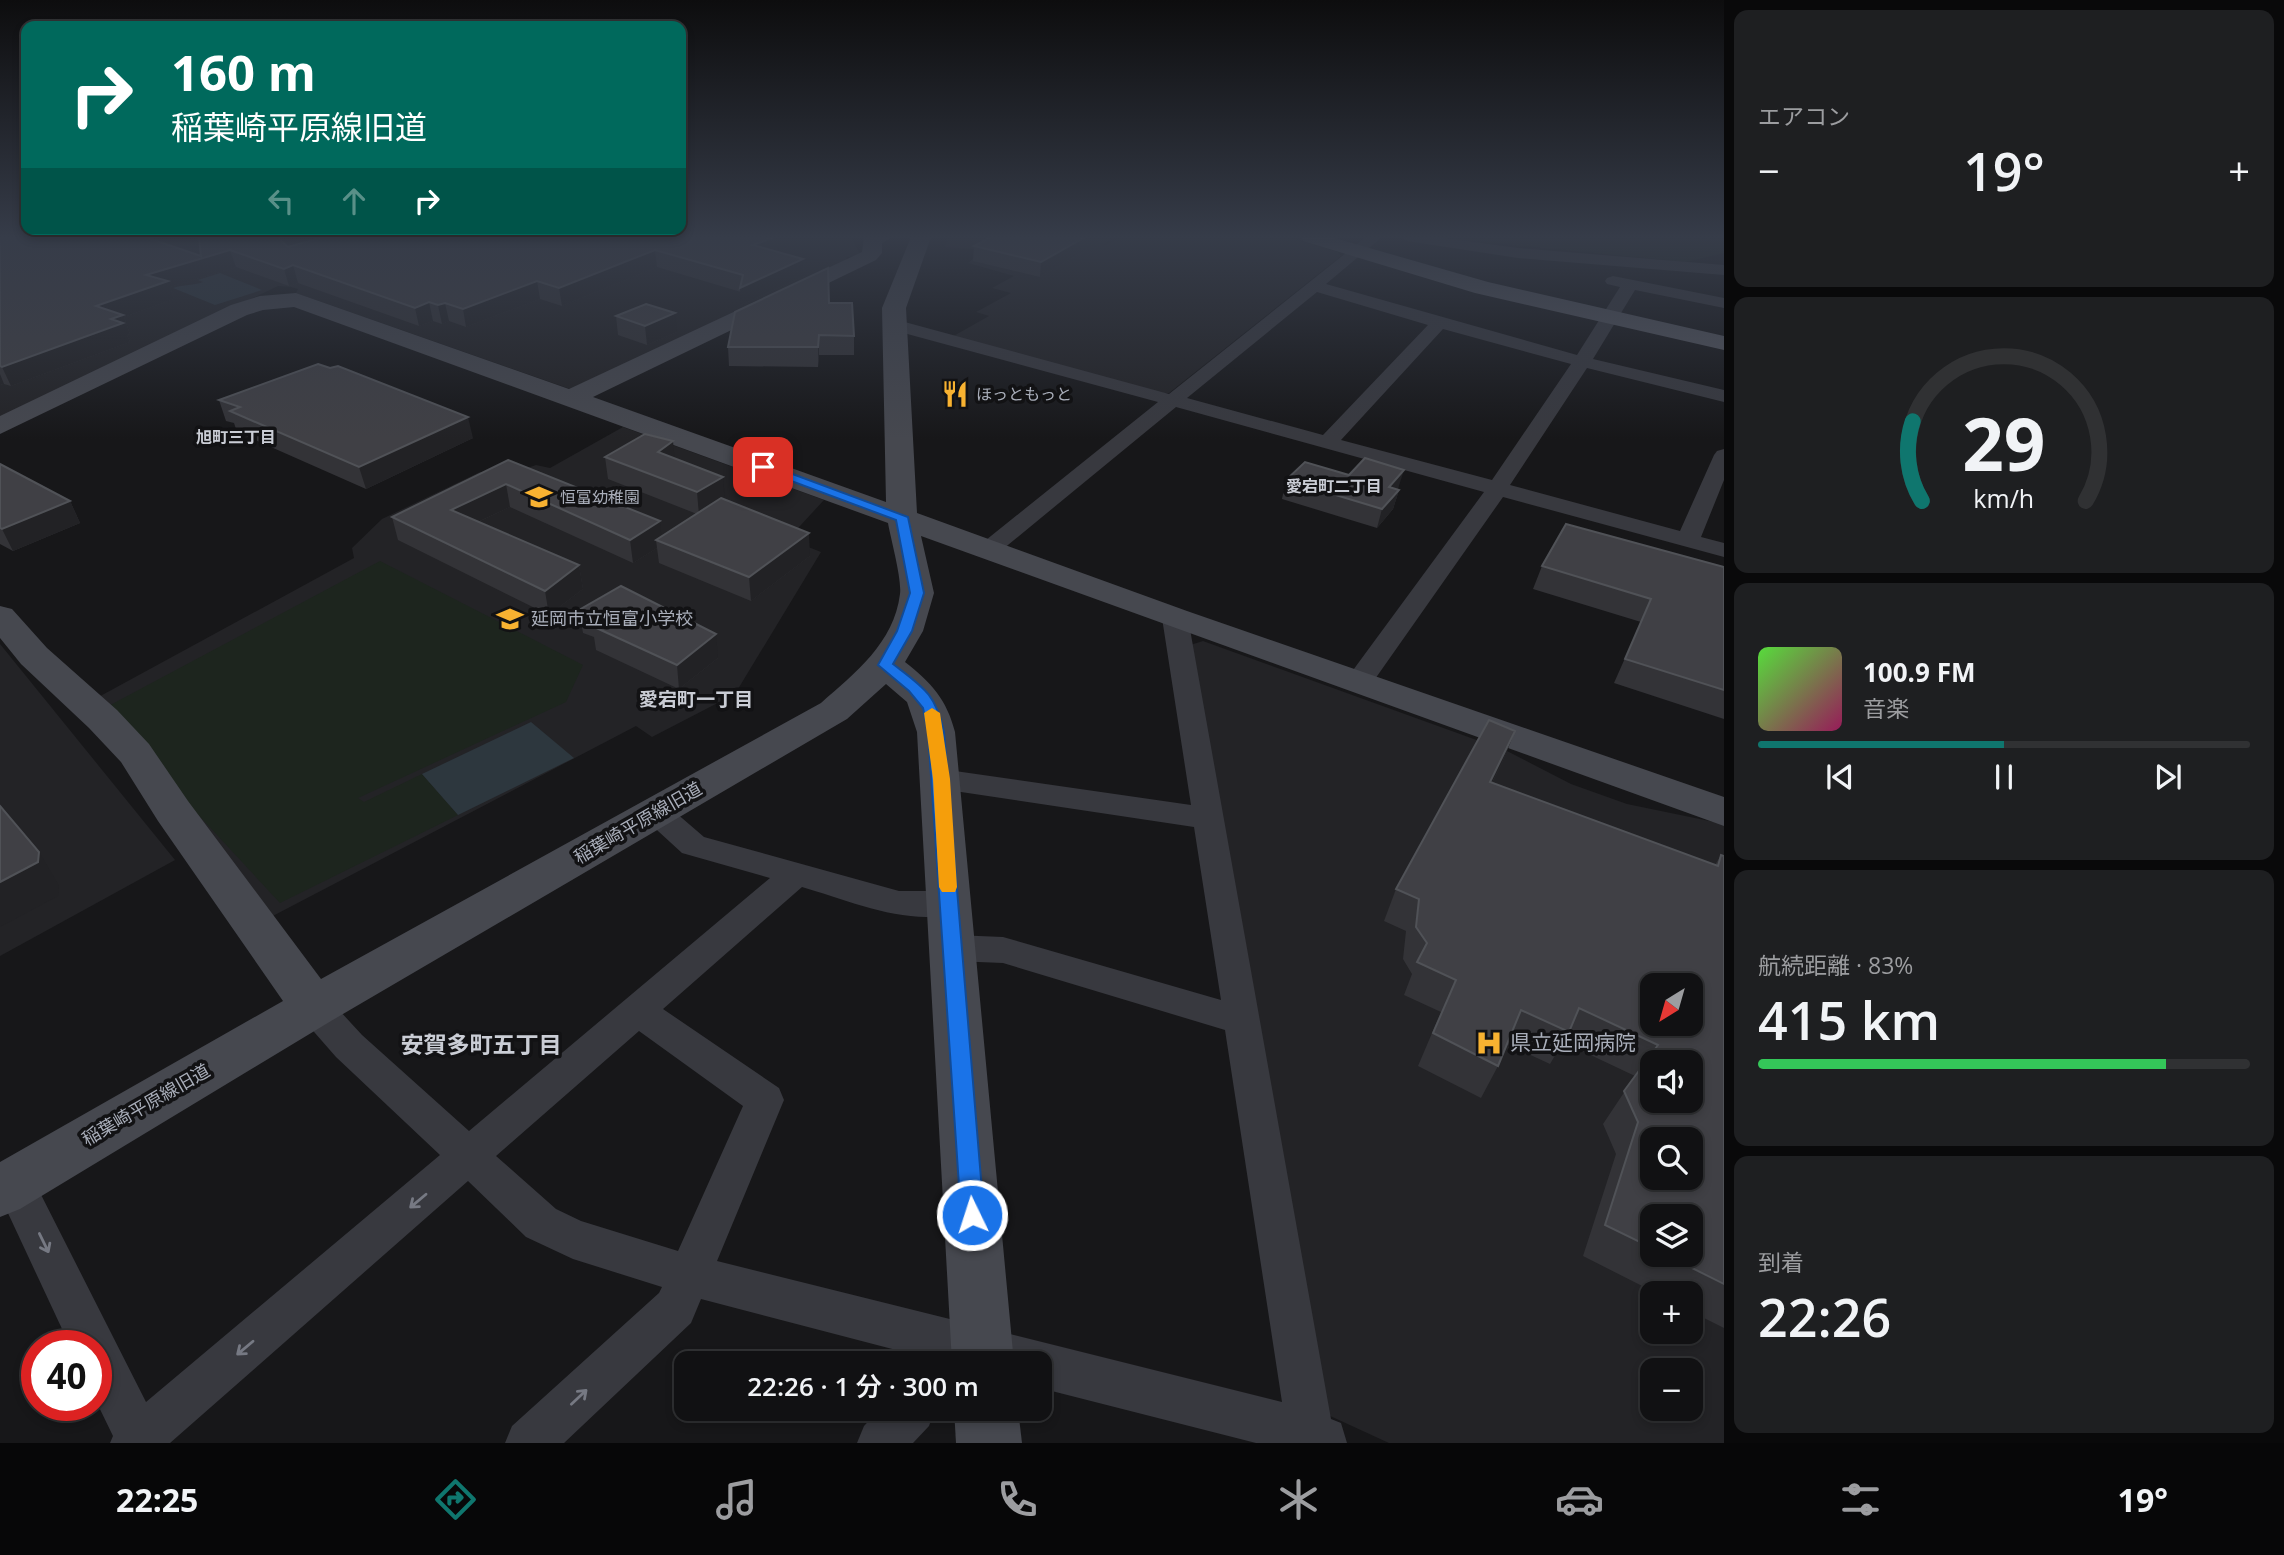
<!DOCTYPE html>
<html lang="ja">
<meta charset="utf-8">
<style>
body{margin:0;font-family:"Open Sans","Noto Sans JP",sans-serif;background:#1e1f21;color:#f1f3f6;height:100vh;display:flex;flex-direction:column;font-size:26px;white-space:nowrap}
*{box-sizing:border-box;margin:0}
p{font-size:23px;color:#9c9da0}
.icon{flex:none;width:38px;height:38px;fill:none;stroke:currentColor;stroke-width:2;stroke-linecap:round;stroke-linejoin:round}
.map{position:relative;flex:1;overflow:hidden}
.drawer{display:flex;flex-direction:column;gap:10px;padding:10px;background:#09090a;width:560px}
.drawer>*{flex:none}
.top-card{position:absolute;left:21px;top:21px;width:665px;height:214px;border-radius:14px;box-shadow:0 4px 10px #0003,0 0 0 2px #303133;background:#00695c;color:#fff;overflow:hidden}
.needle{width:46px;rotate:217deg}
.tools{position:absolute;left:1640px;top:973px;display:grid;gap:14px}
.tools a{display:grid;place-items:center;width:63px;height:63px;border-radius:14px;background:#111113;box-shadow:0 4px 10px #0003,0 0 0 2px #303133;font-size:35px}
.speed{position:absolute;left:21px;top:1330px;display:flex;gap:14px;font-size:35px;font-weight:700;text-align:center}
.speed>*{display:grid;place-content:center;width:91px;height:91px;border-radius:50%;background:#111113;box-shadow:0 4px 10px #0003,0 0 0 2px #303133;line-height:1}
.speed .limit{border:10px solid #d22;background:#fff;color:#111}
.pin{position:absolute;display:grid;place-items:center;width:60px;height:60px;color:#fff;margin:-30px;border-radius:14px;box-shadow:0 4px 10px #0006}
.me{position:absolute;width:77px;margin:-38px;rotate:356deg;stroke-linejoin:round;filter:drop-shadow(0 0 5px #0008)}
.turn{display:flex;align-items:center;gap:24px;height:147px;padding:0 35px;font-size:32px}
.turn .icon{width:91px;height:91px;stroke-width:2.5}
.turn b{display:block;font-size:49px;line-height:60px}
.lanes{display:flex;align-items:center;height:66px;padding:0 35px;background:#0003;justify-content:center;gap:35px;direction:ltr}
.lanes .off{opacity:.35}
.big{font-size:52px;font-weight:600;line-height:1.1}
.drawer .card{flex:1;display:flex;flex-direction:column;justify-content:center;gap:10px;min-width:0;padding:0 24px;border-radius:14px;background:#1e1f21}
.drawer .dial{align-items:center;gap:0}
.dial svg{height:182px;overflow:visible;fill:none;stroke:#303133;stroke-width:7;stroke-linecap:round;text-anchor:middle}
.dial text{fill:#f1f3f6;stroke:none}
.song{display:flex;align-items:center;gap:21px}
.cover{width:84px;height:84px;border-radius:10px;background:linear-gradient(135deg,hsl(110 70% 55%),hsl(330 70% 35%))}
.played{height:7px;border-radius:4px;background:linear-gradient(90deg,#0f766e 50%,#303133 50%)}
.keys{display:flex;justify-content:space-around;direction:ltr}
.heat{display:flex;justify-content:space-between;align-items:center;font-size:38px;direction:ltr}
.charge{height:10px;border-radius:5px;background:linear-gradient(90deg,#34c759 83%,#303133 0)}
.trip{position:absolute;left:674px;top:1351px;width:378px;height:70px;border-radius:14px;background:#111113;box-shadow:0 4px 10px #0003,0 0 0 2px #303133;font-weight:600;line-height:70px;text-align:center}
.dock{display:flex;height:112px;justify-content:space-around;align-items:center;background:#070708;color:#9c9da0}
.dock .icon{width:49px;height:49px}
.dock .on{color:#0f766e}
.dock b{font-size:32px;color:#f1f3f6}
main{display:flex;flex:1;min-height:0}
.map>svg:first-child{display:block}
.built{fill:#232326;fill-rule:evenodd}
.green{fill:#1d251e}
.water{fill:#2d373e}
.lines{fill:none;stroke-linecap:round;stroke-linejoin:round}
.street{fill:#38393f;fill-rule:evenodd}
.secondary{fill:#46484f;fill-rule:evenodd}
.primary{fill:#54565e;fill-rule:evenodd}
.wall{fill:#333337;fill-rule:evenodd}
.shaded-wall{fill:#222225}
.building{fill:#404045;stroke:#505257;stroke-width:2;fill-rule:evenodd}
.oneway{stroke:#767983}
.route{fill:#1a73e8;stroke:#114b97;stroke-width:2}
.slow{fill:#f59e0b}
.labels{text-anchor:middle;stroke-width:7;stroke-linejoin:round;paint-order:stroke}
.far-poi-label{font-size:16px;fill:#a9aeba;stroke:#121214;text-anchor:start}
.far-neighbourhood-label{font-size:16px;font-weight:bold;fill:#cacdd5;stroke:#121214}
.poi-label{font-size:18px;fill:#a9aeba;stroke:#121214;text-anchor:start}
.street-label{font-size:18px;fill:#a9aeba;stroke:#121214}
.neighbourhood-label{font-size:19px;font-weight:bold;fill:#cacdd5;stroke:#121214}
.near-poi-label{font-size:21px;fill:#a9aeba;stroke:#121214;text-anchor:start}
.near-neighbourhood-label{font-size:23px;font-weight:bold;fill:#cacdd5;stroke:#121214}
</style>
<main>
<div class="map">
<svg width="1724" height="1443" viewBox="0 0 1724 1443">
<rect width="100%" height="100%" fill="#171719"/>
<!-- built -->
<g class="built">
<polygon points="0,237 851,237 861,256 847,257 846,262 570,389 296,293 298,289 291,287 278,286 0,419"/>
<polygon points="948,237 1116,237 1104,244 1080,239 1106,245 1120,237 1287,237 1338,252 1341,256 1169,393 1156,393 950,338 989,316 976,312 1011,293 992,288 1014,276 968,263 984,250 945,247"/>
<polygon points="623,427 824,500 788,539 821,552 735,694 652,737 636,726 267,919 93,700 354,558 352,548 382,519 480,472 498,478 536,465 550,468"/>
<path d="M1203 641 1507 751 1571 784 1627 804 1724 824V1443H1389L1328 1415 1184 647ZM1652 985H1690V1024H1652ZM1652 1062H1690V1101H1652ZM1652 1139H1690V1178H1652ZM1652 1216H1690V1255H1652ZM1652 1293H1690V1332H1652ZM1652 1370H1690V1409H1652Z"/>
<polygon points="0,644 175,860 0,956"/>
</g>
<!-- green -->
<g class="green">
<polygon points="1432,237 1724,237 1724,253 1686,262"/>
<polygon points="380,561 583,665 566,702 358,798 364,802 422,774 458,815 280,903 101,710"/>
</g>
<!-- water -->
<g class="water">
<path d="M220 273 262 290 215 305 173 288C184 284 193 286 203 282L198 280Z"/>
<polygon points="531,722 574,758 458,815 422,774"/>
</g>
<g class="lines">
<!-- street -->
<g class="street">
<path d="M1366 237H1382L1326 284 1577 355 1620 287 1607 284 1605 281 1607 278 1613 276 1724 298V308L1635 290 1593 359 1724 390V402L1587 368 1510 485 1680 531 1714 455 1717 451 1724 449V480L1701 537 1724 543V557L1503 497 1368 689 1358 691 1348 689 1345 683 1348 677 1484 492 1176 407 997 554H981L977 549 981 544 1158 402 889 329 886 325 889 321H901L1169 394ZM1317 292 1428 325 1323 435 1187 398ZM1443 329 1571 364 1492 480 1341 440Z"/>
<polygon points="1400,237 1436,237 1518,248 1724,265 1724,275 1518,258 1407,241"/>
<path d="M1175 610 1184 613 1188 618 1331 1419 1341 1423 1347 1443H1256L1040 1388V1363H946L701 1299 691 1323 564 1443H505L512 1426 659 1293 662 1287 573 1259 526 1237 468 1181 170 1443H110L113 1436 96 1401V1346H70L0 1196V1169L14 1164 28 1169 146 1402 440 1155 336 1057 301 1017 296 1007 301 997 314 993 327 997 362 1035 469 1131 770 878 682 853 646 820 642 813 646 806 657 803 668 806 704 837 899 891H949L961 894 965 903 961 912C909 928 851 901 802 887L663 1009 779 1088 784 1100 717 1261 1282 1402 1225 1030 1003 963 954 961 942 957 937 948 942 939 954 935 1003 937 1221 1000 1194 827 941 789 931 786 926 779 931 772 941 769 1191 805 1162 618 1166 613ZM639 1031 743 1106 678 1251 581 1221 556 1209 496 1156Z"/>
<polygon points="880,1409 935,1409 929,1426 913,1443 857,1443 864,1426"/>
</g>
<!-- secondary -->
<g class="secondary">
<path d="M864 237H892L882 243V253L876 260 593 397 886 502 882 308 911 237H931L906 308 917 513 1187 611 1724 797V826L921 536 934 593 923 631 905 662C931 682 947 700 955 732L1014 1363H952L917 732 907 702 886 684 847 719 331 1021 20 1209 0 1217V1162L283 1001 158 821 121 762 89 728 21 664 0 638V606L12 609 47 648 117 710 149 744 188 801 321 979 821 703C855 673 894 643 900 594 902 579 891 540 888 523L294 307 263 310 247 315 0 434V416L231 305 260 296 296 293 569 389 862 252Z"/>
<polygon points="954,1409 1018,1409 1022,1443 956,1443"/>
</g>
<!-- primary -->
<polygon class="primary" points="1300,237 1331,237 1488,282 1724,336 1724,350 1475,293 1303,241"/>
</g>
<!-- wall -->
<g class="wall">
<polygon points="0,237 201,256 199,237 288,247 787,248 778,252 803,259 804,276 741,305 741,292 657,267 562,306 540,299 466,327 449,321 442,324 433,321 419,326 298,283 289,286 236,267 170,287 174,299 124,317 130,334 127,335 130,342 11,386 4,384 0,385"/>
<polygon points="1108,237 1040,277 973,261 974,246"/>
<polygon points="829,303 854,336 854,355 819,355 818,367 729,366 728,347"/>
<polygon points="616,316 677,332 647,345 618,335"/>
<polygon points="219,400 473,438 366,489 237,432 234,423 226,421"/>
<polygon points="605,457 675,458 725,499 724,499 810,556 751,601 659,563 657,548 633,563 510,507 478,522 579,565 583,589 549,615 398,540 392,517 508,460 661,537 697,514 608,479"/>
<polygon points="0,464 70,501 80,523 13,551 0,544"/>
<polygon points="1286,480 1398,489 1399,490 1393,509 1377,528 1282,499"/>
<polygon points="1542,566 1724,567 1724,719 1614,683 1641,622 1533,589"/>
<polygon points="579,610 718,658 679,689 596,650 594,637 583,633"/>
<path d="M1515 731 1502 763 1492 783 1715 865 1721 855 1724 856V1328L1690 1311V1293H1656L1583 1256 1616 1154 1603 1124 1635 1076 1563 1042 1550 1064 1507 1044 1498 1066 1481 1098 1418 1066 1441 1012 1404 995 1412 974 1403 959 1406 931 1384 921 1396 889ZM1652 1216 1690 1255H1652Z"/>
</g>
<!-- shaded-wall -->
<g class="shaded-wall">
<polygon points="774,237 787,237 787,248 754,262 753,245"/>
<polygon points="1085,237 1108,237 1040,277 1041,262"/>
<polygon points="230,250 236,267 170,287 174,299 124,317 130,334 127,335 130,342 11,386 2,367 146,275"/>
<polygon points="655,250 657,267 562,306 559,288"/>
<polygon points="803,259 804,276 741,305 740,288"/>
<polygon points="293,265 298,283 289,286 284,269"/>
<polygon points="537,281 540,299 466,327 463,309"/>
<polygon points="429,302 433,321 419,326 415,308"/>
<polygon points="445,303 449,321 442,324 438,305"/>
<polygon points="675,313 677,332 647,345 645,326"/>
<polygon points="819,335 819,355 818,367 818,347"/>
<polygon points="0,374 4,384 0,385"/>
<polygon points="468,417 473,438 366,489 359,467"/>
<polygon points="673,441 675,463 658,452"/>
<polygon points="1404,470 1398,489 1383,506 1389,487"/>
<polygon points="723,477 725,499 699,515 697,492"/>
<polygon points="506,484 510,507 456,532 451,510"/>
<polygon points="1399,490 1393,509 1377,528 1382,509"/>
<polygon points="70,501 80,523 13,551 2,529"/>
<polygon points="660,521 662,543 656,540 657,548 633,563 630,540"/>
<polygon points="809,533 810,556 751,601 749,577"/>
<polygon points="579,565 583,589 549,615 545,591"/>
<polygon points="716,634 718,658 679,689 677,665"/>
<polygon points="1515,731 1502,763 1476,814 1490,782"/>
<polygon points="39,852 59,886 58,896 0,927 0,882"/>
</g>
<!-- building -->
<g class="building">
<polygon points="0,237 145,237 201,256 199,237 277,237 288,247 323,237 774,237 753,245 803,259 740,288 743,275 655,250 559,288 537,281 463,309 445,303 438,305 429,302 415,308 293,265 284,269 230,250 146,275 168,281 96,306 123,315 111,319 123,323 2,367 0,366"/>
<polygon points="991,237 1085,237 1041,262 974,246"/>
<polygon points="828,268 829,303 852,303 854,336 819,335 818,347 728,347 735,312"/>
<polygon points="646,304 675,313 645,326 616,316"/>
<polygon points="318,364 330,368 338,366 468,417 359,467 230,411 240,407 219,400"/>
<polygon points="645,434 673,441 658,452 723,477 697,492 605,457"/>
<polygon points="1365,458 1404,470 1389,487 1399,490 1382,509 1286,480 1305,462 1349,475"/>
<polygon points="508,460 660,521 630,540 506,484 451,510 579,565 545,591 392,517"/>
<polygon points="0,464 70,501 2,529 0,528"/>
<polygon points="721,498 809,533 749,577 656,540"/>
<polygon points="1566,524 1724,567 1724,690 1625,659 1651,599 1542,566"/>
<polygon points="621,586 716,634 677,665 592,626 608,620 579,610"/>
<path d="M1489 720 1515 731 1490 782 1718 866 1721 855 1724 856V1284L1666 1255H1690V1216H1652V1248L1605 1225 1638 1122 1624 1091 1658 1045 1579 1008 1569 1032 1521 1010 1498 1066 1433 1033 1456 980 1417 962 1427 943 1416 927 1419 899 1396 889ZM1652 985H1690V1024H1652ZM1652 1062H1690V1101H1652ZM1652 1139H1690V1178H1652Z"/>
<polygon points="0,806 39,852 38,862 0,882"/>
</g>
<!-- one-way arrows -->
<defs><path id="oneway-shaft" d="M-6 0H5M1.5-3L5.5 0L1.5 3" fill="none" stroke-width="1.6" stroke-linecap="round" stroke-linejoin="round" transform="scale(1.75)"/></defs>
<g class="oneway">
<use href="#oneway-shaft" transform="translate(418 1201) rotate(140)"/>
<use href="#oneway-shaft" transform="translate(44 1243) rotate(64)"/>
<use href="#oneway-shaft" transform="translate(245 1348) rotate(140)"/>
<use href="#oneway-shaft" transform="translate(579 1397) rotate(-43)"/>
</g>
<!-- sky -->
<linearGradient id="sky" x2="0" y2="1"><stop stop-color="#0d0d0e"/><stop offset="0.54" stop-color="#363c49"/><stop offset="1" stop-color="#363c49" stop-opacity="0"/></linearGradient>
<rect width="1724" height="439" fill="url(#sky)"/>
<!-- route -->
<path class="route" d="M763 463 908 517 924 593 912 631 893 664C923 687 936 694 944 732L984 1215 981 1223 972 1226 964 1223 961 1215 928 732 923 708 909 691 878 665 897 631 910 593 896 520 759 469 757 467Z"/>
<!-- slow -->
<polygon class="slow" points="932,708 940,713 950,779 957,887 955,892 942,892 939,887 933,779 924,713"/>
<!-- icons -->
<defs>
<symbol id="restaurant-bare" viewBox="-9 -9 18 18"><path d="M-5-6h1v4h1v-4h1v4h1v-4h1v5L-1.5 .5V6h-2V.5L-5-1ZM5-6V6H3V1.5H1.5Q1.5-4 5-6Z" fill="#f8b231" stroke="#121214" stroke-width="2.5" paint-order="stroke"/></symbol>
<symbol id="school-bare" viewBox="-9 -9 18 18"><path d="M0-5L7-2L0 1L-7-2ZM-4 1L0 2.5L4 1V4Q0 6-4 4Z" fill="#f8b231" stroke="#121214" stroke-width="2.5" paint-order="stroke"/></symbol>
<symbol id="hospital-bare" viewBox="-9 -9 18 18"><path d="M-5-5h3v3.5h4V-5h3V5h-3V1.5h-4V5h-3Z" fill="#f8b231" stroke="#121214" stroke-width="2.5" paint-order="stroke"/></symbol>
</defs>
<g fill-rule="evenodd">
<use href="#restaurant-bare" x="936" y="375" width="38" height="38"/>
<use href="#school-bare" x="520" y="478" width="38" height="38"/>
<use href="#school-bare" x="491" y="600" width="38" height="38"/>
<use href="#hospital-bare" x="1470" y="1024" width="38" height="38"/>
</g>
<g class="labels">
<!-- far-poi labels -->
<g class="far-poi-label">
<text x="976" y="400">ほっともっと</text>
<text x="560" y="503">恒富幼稚園</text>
</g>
<!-- far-neighbourhood labels -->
<g class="far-neighbourhood-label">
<text x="236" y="443">旭町三丁目</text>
<text x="1334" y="492">愛宕町二丁目</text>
</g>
<!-- poi labels -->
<g class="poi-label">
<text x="531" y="625">延岡市立恒富小学校</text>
</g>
<!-- street labels -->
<g class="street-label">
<text transform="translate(638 823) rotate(-30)" y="6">稲葉崎平原線旧道</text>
<text transform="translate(146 1105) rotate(-30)" y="6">稲葉崎平原線旧道</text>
</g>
<!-- neighbourhood labels -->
<g class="neighbourhood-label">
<text x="696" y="706">愛宕町一丁目</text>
</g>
<!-- near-poi labels -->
<g class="near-poi-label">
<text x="1510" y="1050">県立延岡病院</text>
</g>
<!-- near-neighbourhood labels -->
<g class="near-neighbourhood-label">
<text x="481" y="1053">安賀多町五丁目</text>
</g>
</g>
</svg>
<div class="tools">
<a><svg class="needle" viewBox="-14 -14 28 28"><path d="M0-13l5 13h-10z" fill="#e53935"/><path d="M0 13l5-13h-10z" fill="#9c9da0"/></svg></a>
<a><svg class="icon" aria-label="sound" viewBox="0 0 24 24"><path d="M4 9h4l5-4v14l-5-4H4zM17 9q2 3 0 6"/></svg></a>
<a><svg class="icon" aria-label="search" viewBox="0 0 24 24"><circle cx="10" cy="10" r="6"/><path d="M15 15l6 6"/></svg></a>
<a><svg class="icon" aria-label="layers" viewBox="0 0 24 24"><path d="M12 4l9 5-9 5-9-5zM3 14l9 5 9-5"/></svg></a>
<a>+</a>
<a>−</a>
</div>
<div class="speed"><div class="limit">40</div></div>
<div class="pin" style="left:763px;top:467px;background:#d93025"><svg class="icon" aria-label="arrive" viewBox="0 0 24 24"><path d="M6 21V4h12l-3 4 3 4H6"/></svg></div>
<svg class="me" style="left:972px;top:1215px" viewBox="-20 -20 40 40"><circle r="17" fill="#1a73e8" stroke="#fff" stroke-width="3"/><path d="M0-11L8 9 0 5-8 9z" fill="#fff"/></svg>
<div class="trip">22:26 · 1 分 · 300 m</div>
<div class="top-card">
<div class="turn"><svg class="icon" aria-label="right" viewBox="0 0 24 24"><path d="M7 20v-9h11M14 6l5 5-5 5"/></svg><div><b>160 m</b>稲葉崎平原線旧道</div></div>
<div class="lanes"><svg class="icon off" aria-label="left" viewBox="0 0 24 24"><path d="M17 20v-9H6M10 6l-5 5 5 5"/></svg><svg class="icon off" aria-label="ahead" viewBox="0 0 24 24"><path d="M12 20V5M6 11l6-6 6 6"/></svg><svg class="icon" aria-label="right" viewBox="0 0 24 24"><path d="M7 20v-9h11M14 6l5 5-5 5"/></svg></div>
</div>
</div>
<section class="drawer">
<div class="card"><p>エアコン</p>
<div class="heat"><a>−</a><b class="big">19°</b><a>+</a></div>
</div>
<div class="card dial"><svg viewBox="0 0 100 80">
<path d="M14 69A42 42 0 1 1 86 69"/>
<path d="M14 69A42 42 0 0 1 10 34" stroke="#0f766e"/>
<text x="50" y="56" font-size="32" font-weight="700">29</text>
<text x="50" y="72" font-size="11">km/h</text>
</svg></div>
<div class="card">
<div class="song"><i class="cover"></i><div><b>100.9 FM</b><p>音楽</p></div></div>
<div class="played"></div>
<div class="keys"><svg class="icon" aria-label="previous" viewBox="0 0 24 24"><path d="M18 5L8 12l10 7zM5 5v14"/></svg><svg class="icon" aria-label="pause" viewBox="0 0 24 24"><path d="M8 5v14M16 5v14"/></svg><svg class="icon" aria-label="next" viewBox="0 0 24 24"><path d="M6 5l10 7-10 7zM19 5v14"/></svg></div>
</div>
<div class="card"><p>航続距離 · 83%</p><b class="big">415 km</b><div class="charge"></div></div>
<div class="card"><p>到着</p><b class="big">22:26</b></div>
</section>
</main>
<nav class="dock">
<b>22:25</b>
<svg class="icon on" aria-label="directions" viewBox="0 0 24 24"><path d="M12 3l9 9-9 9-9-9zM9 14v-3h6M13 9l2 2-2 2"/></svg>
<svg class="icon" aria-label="music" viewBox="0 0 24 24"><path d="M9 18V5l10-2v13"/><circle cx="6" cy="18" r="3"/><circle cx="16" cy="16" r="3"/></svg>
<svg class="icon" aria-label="phone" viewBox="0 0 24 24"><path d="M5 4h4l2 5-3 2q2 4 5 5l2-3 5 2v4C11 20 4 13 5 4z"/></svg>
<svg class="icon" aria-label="climate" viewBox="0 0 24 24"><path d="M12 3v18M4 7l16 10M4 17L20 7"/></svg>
<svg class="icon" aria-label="car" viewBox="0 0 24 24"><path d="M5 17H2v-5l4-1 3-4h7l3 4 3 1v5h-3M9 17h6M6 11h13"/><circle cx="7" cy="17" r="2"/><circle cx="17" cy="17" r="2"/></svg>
<svg class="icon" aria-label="filters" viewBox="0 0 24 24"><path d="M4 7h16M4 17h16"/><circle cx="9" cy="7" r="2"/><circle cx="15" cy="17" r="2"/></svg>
<b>19°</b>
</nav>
